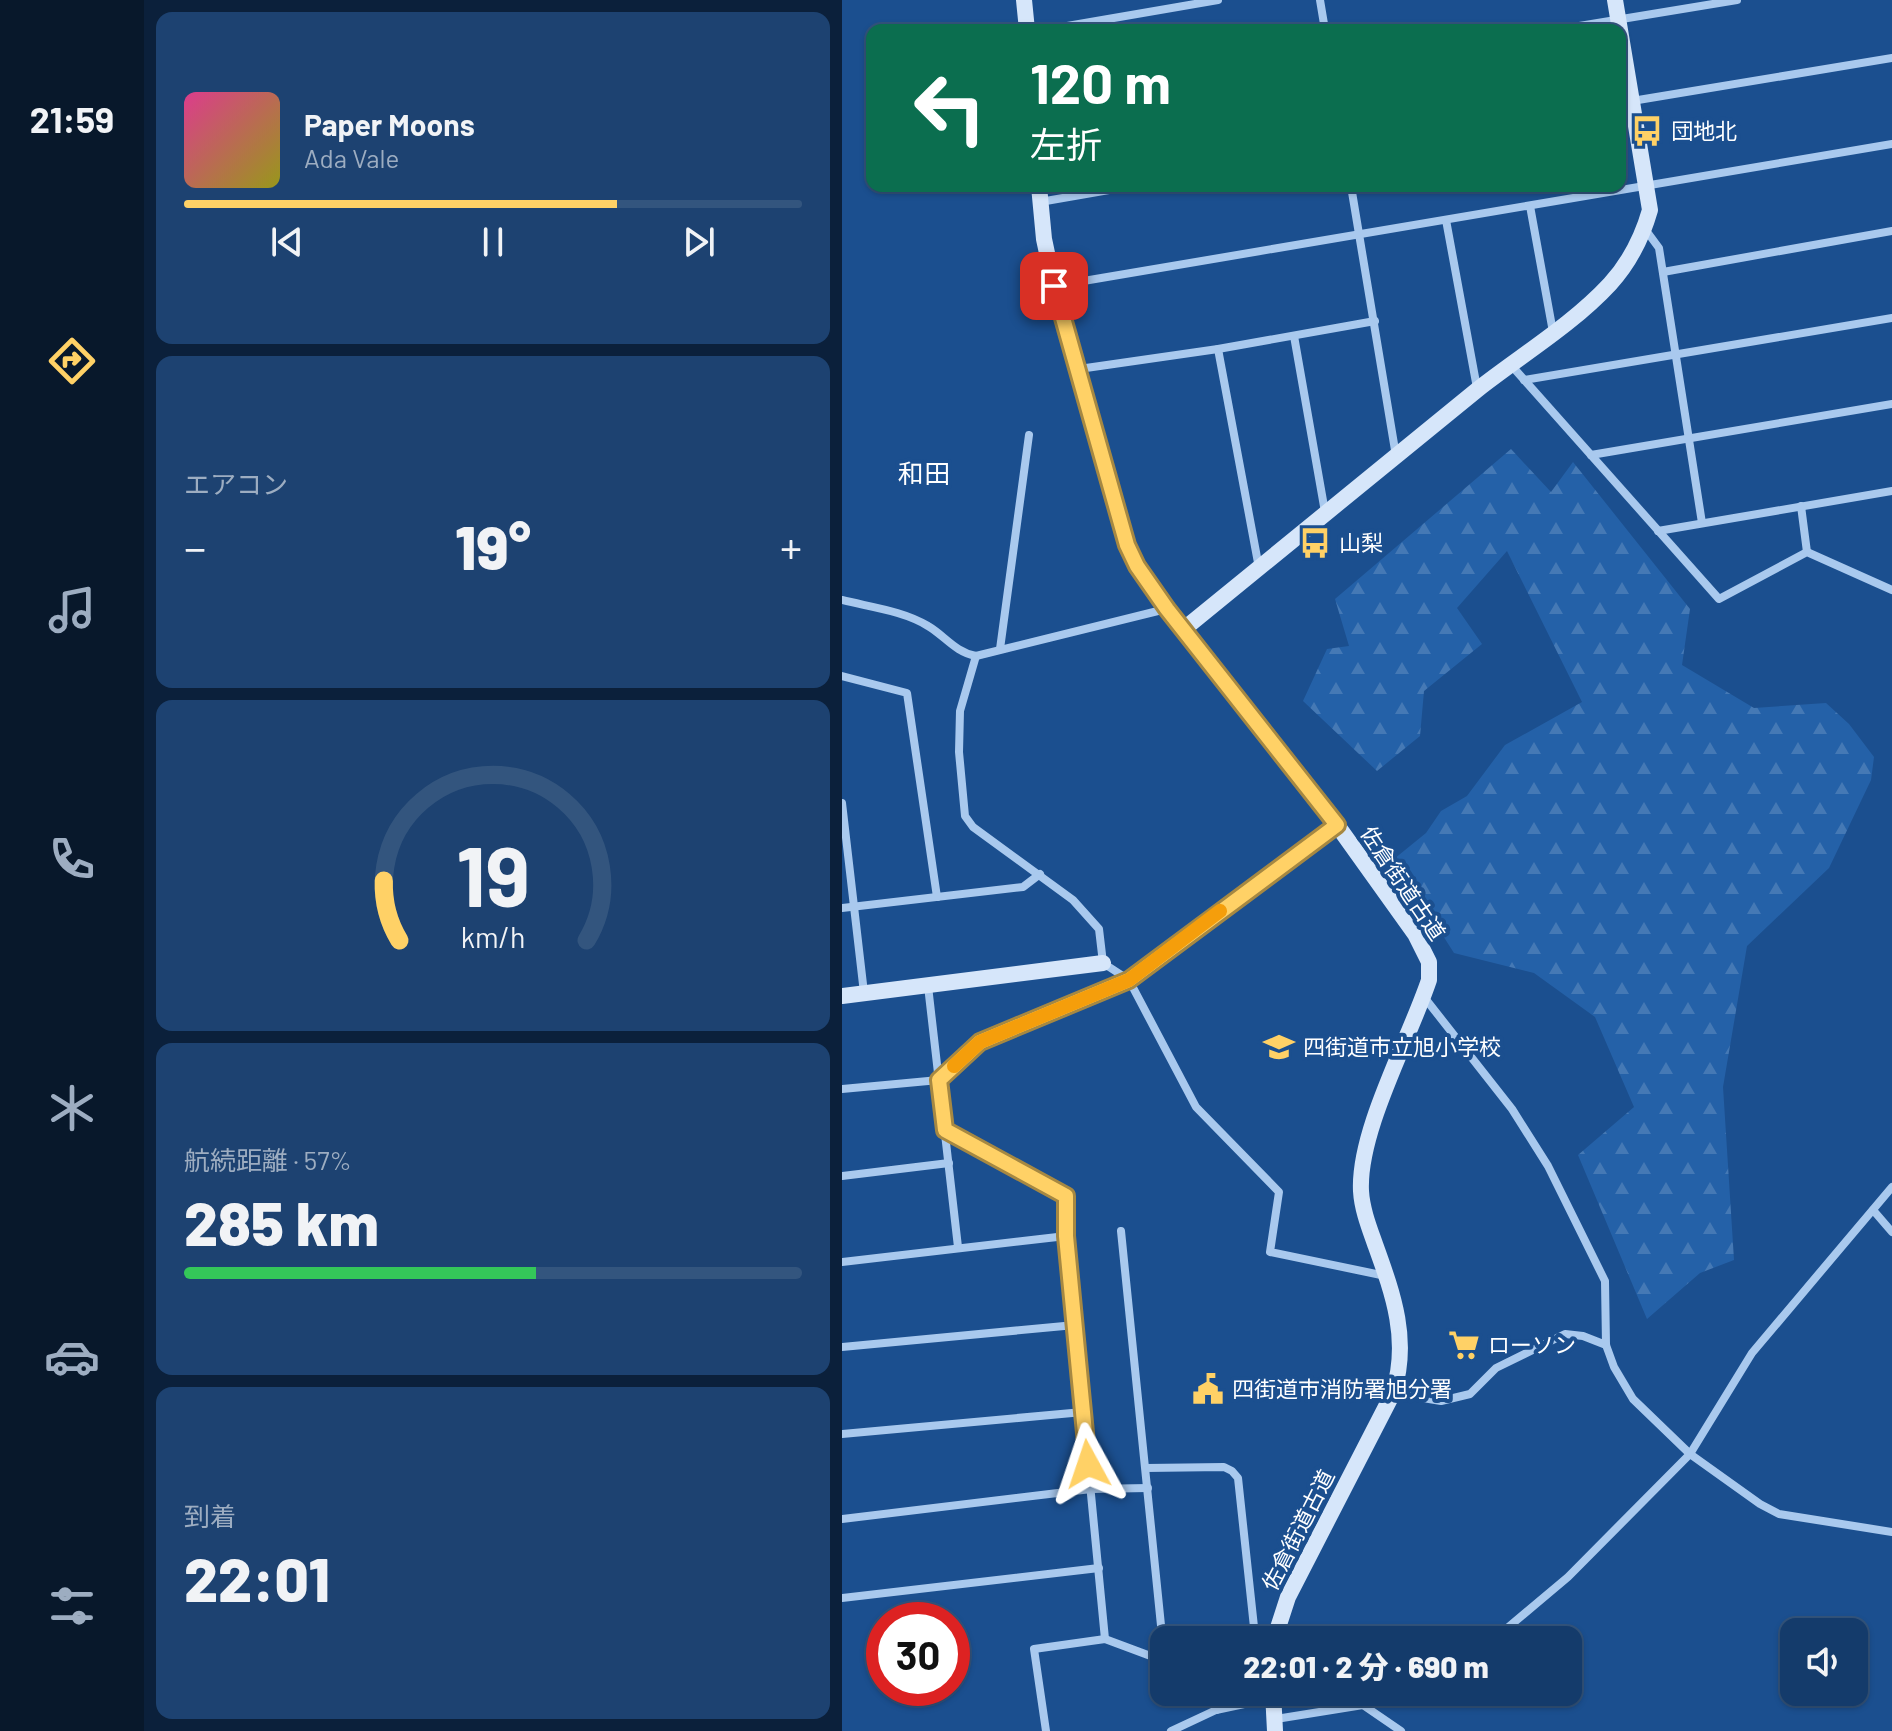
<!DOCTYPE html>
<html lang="ja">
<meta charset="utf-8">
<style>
body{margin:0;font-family:Barlow,"Noto Sans JP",sans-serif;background:#1d4271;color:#f1f3f6;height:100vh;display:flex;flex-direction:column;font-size:30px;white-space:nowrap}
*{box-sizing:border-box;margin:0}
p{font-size:26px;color:#9dadc1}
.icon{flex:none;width:44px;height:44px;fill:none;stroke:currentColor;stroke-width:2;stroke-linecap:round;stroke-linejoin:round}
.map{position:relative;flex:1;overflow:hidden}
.panel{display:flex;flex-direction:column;gap:12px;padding:12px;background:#0b203b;width:698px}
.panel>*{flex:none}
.top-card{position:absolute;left:24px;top:24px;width:760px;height:168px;border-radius:16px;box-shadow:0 2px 6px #0004,0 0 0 2px #33557e;background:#0b6e4f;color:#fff;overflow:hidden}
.tools{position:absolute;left:938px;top:1618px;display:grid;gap:16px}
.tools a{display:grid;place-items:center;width:88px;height:88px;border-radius:16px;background:#143b6b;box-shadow:0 2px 6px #0004,0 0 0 2px #33557e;font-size:40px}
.speed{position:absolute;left:24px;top:1602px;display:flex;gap:16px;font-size:40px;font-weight:700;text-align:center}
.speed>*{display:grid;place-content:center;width:104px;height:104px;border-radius:50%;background:#143b6b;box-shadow:0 2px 6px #0004,0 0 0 2px #33557e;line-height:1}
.speed .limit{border:12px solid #d22;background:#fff;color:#111}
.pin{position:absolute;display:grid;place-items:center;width:68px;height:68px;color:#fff;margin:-34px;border-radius:16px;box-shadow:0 4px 12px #0006}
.me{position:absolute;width:88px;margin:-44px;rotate:355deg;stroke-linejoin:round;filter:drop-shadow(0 0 6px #0008)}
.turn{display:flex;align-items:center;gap:28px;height:168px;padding:0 32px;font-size:36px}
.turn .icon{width:104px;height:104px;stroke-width:2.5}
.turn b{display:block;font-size:56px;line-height:68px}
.big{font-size:60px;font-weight:800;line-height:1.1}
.panel .tile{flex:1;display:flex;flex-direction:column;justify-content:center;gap:12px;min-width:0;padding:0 28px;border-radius:16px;background:#1d4271}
.panel .dial{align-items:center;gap:0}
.dial svg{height:208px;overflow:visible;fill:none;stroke:#33557e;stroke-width:7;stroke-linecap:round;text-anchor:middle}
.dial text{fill:#f1f3f6;stroke:none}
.song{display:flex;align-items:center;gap:24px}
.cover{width:96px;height:96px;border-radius:12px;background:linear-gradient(135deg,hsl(330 70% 55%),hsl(60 70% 35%))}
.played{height:8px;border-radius:4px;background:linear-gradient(90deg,#ffd166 70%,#33557e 70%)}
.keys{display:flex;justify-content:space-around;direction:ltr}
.heat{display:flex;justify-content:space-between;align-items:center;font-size:44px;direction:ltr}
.charge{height:12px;border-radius:6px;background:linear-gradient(90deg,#34c759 57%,#33557e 0)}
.trip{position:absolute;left:308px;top:1626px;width:432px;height:80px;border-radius:16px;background:#143b6b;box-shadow:0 2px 6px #0004,0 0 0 2px #33557e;font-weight:800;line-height:80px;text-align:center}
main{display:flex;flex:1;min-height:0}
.tab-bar{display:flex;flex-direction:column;width:144px;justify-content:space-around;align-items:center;background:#08182b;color:#9dadc1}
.tab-bar .icon{width:56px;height:56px}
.tab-bar .current{color:#ffd166}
.tab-bar b{font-size:36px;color:#f1f3f6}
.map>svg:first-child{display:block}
.forest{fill:url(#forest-firs)}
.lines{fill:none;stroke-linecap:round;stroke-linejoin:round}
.street{stroke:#a9c9ee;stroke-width:8}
.secondary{stroke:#d6e6fa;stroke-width:16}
.route-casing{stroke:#a68842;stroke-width:20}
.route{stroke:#ffd166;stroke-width:14}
.slow{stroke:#f59e0b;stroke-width:14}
.labels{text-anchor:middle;stroke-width:8;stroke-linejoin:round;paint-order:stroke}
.poi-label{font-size:22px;fill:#fff;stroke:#1b4f8f;text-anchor:start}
.street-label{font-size:22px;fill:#fff;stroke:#1b4f8f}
.quarter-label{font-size:26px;fill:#fff;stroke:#1b4f8f}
</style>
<main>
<nav class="tab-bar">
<b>21:59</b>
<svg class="icon current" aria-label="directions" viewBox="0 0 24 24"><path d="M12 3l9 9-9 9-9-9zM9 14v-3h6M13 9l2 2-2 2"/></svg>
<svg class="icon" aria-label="music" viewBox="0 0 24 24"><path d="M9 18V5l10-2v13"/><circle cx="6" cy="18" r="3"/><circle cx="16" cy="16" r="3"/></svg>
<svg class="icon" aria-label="phone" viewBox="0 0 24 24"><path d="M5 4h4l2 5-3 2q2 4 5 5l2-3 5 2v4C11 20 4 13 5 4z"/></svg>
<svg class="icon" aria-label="climate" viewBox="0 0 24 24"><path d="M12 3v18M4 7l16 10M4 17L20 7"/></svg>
<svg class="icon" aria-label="car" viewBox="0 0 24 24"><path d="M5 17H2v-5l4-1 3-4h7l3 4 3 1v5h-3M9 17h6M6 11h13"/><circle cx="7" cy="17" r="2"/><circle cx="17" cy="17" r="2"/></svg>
<svg class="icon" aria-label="filters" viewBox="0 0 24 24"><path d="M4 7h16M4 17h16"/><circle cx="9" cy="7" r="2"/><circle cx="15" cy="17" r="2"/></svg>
</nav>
<section class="panel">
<div class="tile">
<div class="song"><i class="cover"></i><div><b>Paper Moons</b><p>Ada Vale</p></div></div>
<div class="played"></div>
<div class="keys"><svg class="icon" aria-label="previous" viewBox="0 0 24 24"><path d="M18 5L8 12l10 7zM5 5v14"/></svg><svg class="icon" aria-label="pause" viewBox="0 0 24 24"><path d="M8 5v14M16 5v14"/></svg><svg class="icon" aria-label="next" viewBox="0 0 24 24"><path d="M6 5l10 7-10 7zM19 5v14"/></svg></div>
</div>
<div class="tile"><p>エアコン</p>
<div class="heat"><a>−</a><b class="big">19°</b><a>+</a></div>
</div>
<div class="tile dial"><svg viewBox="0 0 100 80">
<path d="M14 69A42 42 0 1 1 86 69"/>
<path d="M14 69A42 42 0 0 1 8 46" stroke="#ffd166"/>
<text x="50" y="56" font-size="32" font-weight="700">19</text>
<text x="50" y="72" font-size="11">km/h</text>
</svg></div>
<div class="tile"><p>航続距離 · 57%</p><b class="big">285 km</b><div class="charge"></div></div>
<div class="tile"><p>到着</p><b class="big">22:01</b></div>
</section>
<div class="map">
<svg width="1050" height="1731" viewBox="0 0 1050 1731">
<defs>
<pattern id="forest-firs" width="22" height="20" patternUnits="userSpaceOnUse" patternTransform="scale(2)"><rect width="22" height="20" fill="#2461a8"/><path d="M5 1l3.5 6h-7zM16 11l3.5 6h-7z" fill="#4579b5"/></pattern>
</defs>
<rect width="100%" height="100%" fill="#1b4f8f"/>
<!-- forest -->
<polygon class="forest" points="669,449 709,492 731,462 848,609 840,665 912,708 984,703 1007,724 1032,757 1029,780 987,868 905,946 881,1087 892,1260 858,1273 805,1319 736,1155 792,1107 753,1017 692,973 612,953 552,859 584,833 599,811 625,796 663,745 740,702 665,551 615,608 640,644 582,691 578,736 535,771 461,701 485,649 507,646 493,599"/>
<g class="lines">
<!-- street -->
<g class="street">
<polyline points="478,0 483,30"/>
<polyline points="202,30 376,0"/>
<polyline points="713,30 895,0"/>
<polyline points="778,103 1050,58"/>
<polyline points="509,186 554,456"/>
<polyline points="198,202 290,186"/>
<polyline points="688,206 711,332"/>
<polyline points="604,220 635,388"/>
<polyline points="803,229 817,248 860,523"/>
<polyline points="821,272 1050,231"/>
<polyline points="212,286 1050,144"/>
<polyline points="452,336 483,512"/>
<polyline points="376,349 417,568"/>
<polyline points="669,365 877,599 965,552 1050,590"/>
<polyline points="237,369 376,349 533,321"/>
<polyline points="682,380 1050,318"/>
<polyline points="749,455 1050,404"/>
<polyline points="959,506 965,552"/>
<polyline points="816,531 1050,491"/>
<path d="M0 600C28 607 62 611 86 626 103 636 113 652 134 656L324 609"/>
<polyline points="158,649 187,435"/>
<polyline points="134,656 118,711 117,752 123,816 131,827 231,900 257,929 261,963 287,980 354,1107 437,1192 428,1252 544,1276"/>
<polyline points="0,676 65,693 95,897"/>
<polyline points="0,803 22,993"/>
<polyline points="0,908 181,887 198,874"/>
<polyline points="86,986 116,1247"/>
<polyline points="582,997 670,1109 706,1166 763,1281 764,1345 772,1367 791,1399 848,1454 918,1504 937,1514 1050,1532"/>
<polyline points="0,1089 97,1080 138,1042 287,980 495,825"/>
<polyline points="103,1130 224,1196 224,1236 263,1639"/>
<polyline points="0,1176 107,1163"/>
<polyline points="1031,1210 1050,1232"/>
<polyline points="279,1231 322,1655"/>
<polyline points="0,1262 224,1236"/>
<polyline points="0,1347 233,1325"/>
<polyline points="551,1393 599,1401 628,1394 654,1368 723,1334 741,1336 764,1345"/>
<polyline points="0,1434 241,1412"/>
<polyline points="304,1468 382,1467 390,1471 396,1478 412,1627 416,1633 432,1633"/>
<polyline points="0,1519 249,1489 306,1488"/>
<polyline points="0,1598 257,1568"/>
<polyline points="651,1640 726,1577 848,1454 910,1353 1050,1187"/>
<polyline points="521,1705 559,1731"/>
<polyline points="374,1710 376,1692"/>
<polyline points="434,1719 521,1705 582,1692"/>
<polyline points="204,1731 192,1649 263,1639 322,1661"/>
<polyline points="329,1731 374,1710 431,1698"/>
</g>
<!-- secondary -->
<g class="secondary">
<polyline points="182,0 185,30"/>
<path d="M197 186 202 239 212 286 285 545 295 566 325 609 495 825 573 934 587 962V980C567 1040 516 1131 519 1191 520 1209 527 1227 533 1244 551 1294 568 1340 551 1393L446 1597 432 1640"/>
<path d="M342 629C440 550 537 469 635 390 678 356 730 325 768 284 788 262 800 238 808 210L773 0"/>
<polyline points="0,996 261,963"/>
<polyline points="431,1692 433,1731"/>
</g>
</g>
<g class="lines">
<defs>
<polyline id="route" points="212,286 285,545 295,566 325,609 495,825 287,980 138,1042 97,1080 103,1130 224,1196 224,1236 246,1464"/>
</defs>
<!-- route casing -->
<use href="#route" class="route-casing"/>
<!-- route -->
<use href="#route" class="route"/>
<!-- slow -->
<polyline class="slow" points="112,1066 138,1042 287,980 378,911"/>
</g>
<!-- icons -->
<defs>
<symbol id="bus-bare" viewBox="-9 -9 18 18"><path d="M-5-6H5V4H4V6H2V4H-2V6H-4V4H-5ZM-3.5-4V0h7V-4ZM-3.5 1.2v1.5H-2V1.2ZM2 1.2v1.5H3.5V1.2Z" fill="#ffd166" stroke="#1b4f8f" stroke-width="2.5" paint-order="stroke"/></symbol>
<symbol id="school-bare" viewBox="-9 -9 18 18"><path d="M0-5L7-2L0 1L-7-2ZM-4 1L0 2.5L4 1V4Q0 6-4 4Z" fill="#ffd166" stroke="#1b4f8f" stroke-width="2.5" paint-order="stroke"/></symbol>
<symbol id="supermarket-bare" viewBox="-9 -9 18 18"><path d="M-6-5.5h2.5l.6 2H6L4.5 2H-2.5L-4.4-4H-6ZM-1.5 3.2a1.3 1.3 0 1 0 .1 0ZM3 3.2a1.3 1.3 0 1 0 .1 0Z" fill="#ffd166" stroke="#1b4f8f" stroke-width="2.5" paint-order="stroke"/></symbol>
<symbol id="civic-bare" viewBox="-9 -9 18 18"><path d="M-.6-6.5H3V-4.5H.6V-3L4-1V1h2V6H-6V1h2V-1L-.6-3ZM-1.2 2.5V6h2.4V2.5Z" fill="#ffd166" stroke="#1b4f8f" stroke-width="2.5" paint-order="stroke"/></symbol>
</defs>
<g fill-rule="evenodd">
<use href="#bus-bare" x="783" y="109" width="44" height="44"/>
<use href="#bus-bare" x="451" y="521" width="44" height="44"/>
<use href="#school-bare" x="415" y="1025" width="44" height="44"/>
<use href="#supermarket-bare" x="600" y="1323" width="44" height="44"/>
<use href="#civic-bare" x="344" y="1367" width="44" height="44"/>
</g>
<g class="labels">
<!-- poi labels -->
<g class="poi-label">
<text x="829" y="139">団地北</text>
<text x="497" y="551">山梨</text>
<text x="461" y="1055">四街道市立旭小学校</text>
<text x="646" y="1353">ローソン</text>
<text x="390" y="1397">四街道市消防署旭分署</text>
</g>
<!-- street labels -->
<g class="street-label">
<text transform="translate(561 883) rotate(56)" y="8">佐倉街道古道</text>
<text transform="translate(456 1530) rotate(-63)" y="8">佐倉街道古道</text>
</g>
<!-- quarter labels -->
<g class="quarter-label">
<text x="82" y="483">和田</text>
</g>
</g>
</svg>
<div class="tools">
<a><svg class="icon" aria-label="sound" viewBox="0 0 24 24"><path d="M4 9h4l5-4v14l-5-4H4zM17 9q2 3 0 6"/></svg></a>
</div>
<div class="speed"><div class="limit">30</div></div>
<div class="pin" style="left:212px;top:286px;background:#d93025"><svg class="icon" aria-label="arrive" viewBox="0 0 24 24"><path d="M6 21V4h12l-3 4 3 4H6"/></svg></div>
<svg class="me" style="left:246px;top:1464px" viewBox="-20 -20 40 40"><path d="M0-17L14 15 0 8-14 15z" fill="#ffd166" stroke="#fff" stroke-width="4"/></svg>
<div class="trip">22:01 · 2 分 · 690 m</div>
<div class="top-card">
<div class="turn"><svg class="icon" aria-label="left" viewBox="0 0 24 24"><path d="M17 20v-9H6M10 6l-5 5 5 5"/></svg><div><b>120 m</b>左折</div></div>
</div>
</div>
</main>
